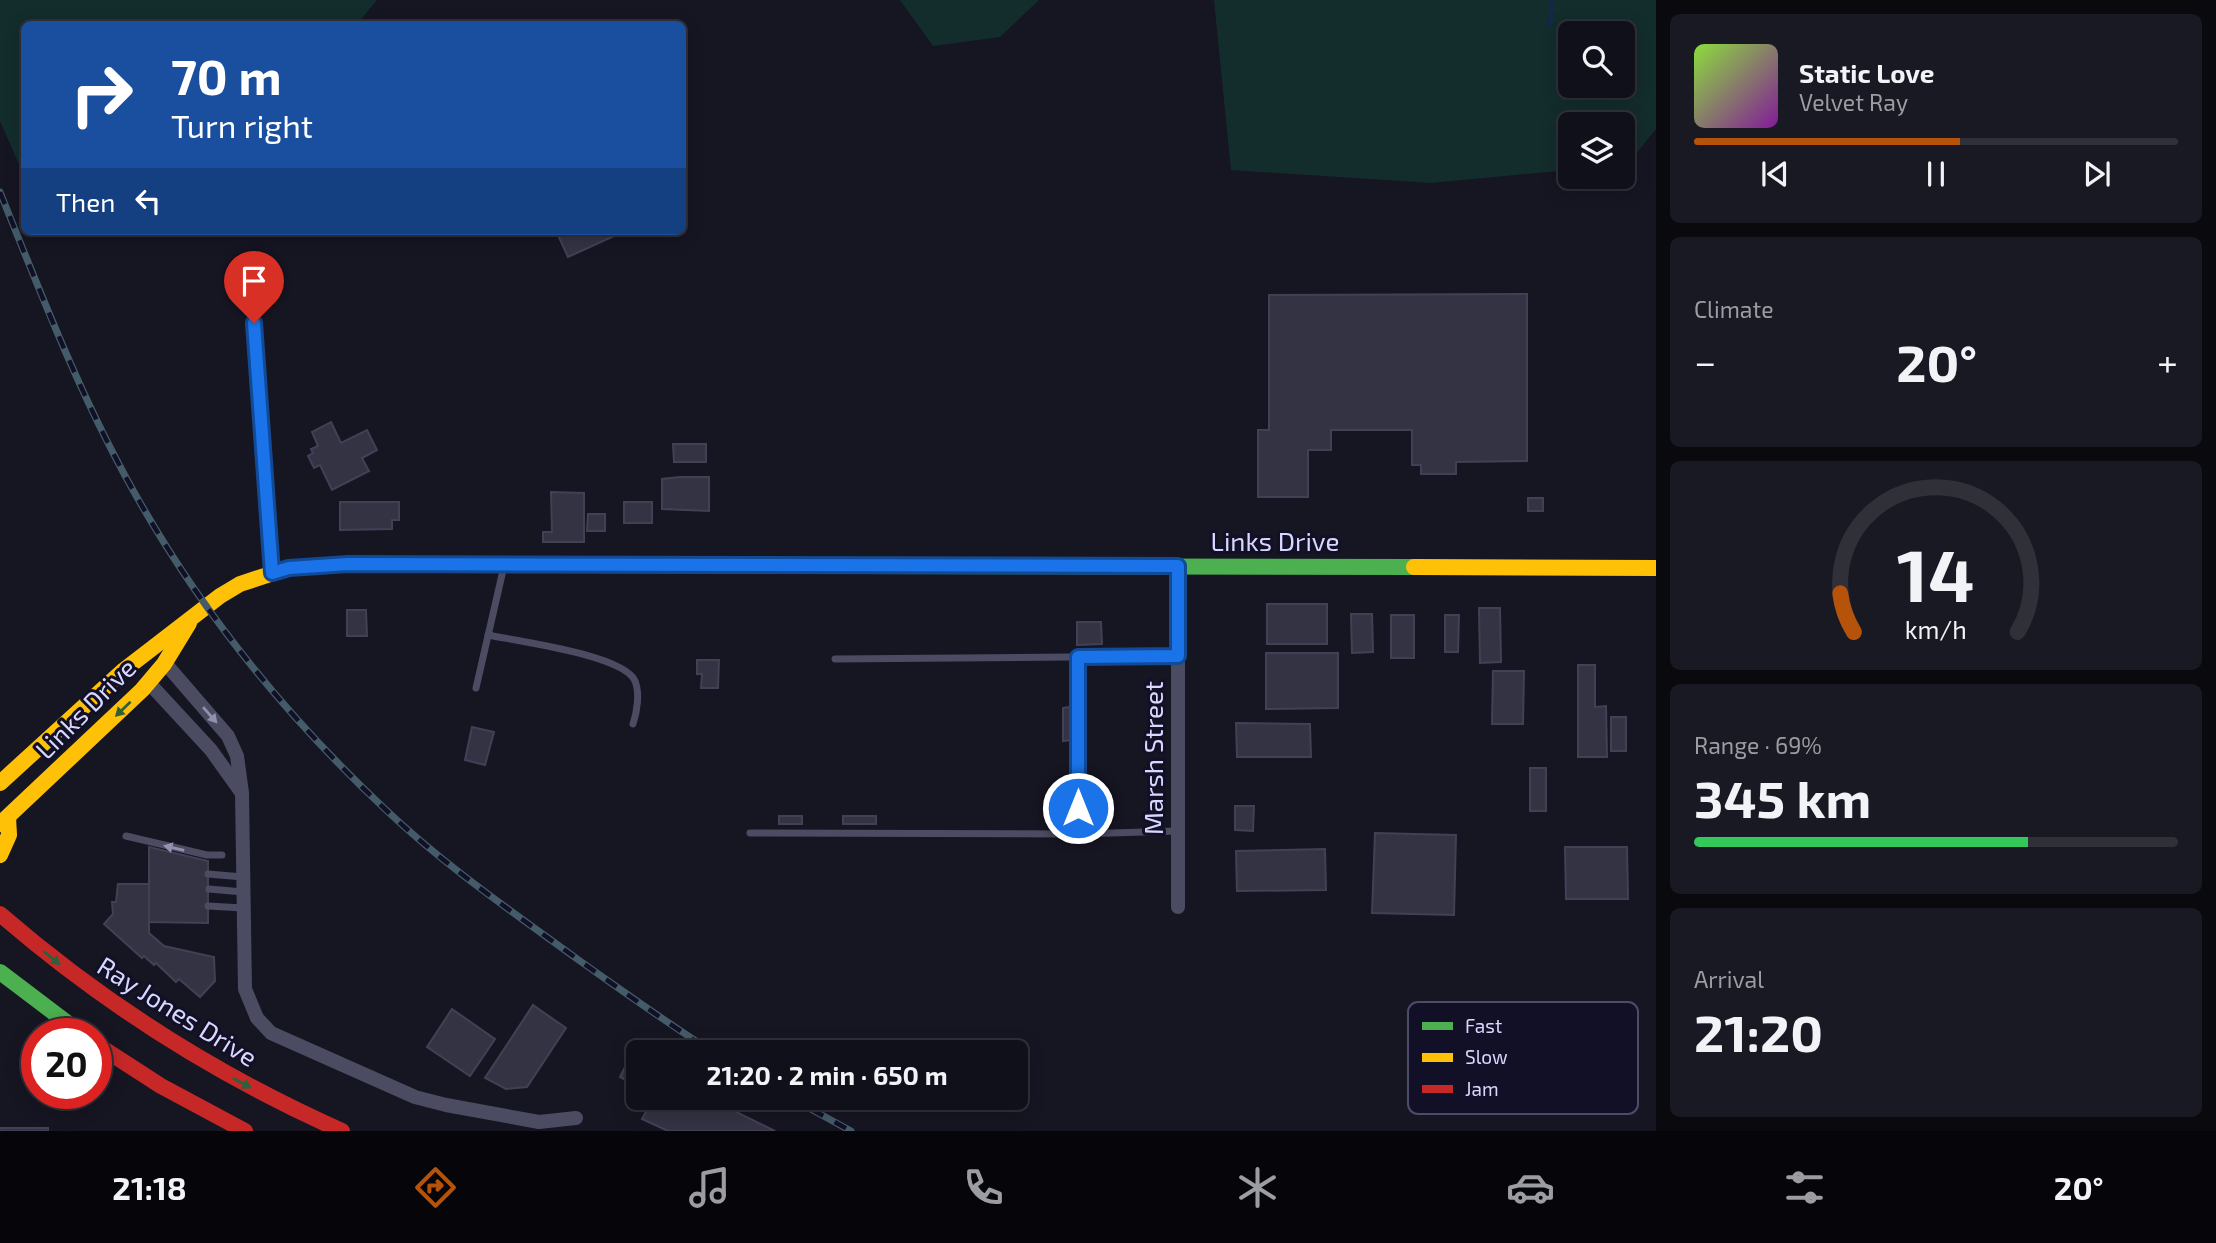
<!DOCTYPE html>
<meta charset="utf-8">
<style>
body{margin:0;font-family:"Exo 2",sans-serif;background:#191923;color:#f1f3f6;height:100vh;display:flex;flex-direction:column;font-size:26px;white-space:nowrap}
*{box-sizing:border-box;margin:0}
p{font-size:23px;color:#9c9da2}
.icon{flex:none;width:38px;height:38px;fill:none;stroke:currentColor;stroke-width:2;stroke-linecap:round;stroke-linejoin:round}
.map{position:relative;flex:1;overflow:hidden}
.drawer{display:flex;flex-direction:column;gap:14px;padding:14px;background:#09090e;width:560px}
.drawer>*{flex:none}
.guide{position:absolute;left:21px;top:21px;width:665px;height:214px;border-radius:10px;box-shadow:0 4px 18px #0003,0 0 0 2px #303039;background:#1a4fa0;color:#fff;overflow:hidden}
.buttons{position:absolute;left:1558px;top:21px;display:grid;gap:14px}
.buttons a{display:grid;place-items:center;width:77px;height:77px;border-radius:10px;background:#10101a;box-shadow:0 4px 18px #0003,0 0 0 2px #303039;font-size:35px}
.speed{position:absolute;left:21px;top:1018px;display:flex;gap:14px;font-size:35px;font-weight:700;text-align:center}
.speed>*{display:grid;place-content:center;width:91px;height:91px;border-radius:50%;background:#10101a;box-shadow:0 4px 18px #0003,0 0 0 2px #303039;line-height:1}
.speed .limit{border:10px solid #d22;background:#fff;color:#111}
.pin{position:absolute;display:grid;place-items:center;width:60px;height:60px;color:#fff;margin:-72px -30px;border-radius:50% 50% 50% 0;rotate:-45deg;box-shadow:0 0 7px #0007}
.pin .icon{rotate:45deg}
.me{position:absolute;width:77px;margin:-38px;rotate:0deg;stroke-linejoin:round;filter:drop-shadow(0 0 5px #0008)}
.turn{display:flex;align-items:center;gap:24px;height:147px;padding:0 35px;font-size:32px}
.turn .icon{width:91px;height:91px;stroke-width:2.5}
.turn b{display:block;font-size:49px;line-height:60px}
.then{display:flex;align-items:center;height:66px;padding:0 35px;background:#0003;gap:14px;font-size:26px}
.big{font-size:52px;font-weight:700;line-height:1.1}
.drawer .tile{flex:1;display:flex;flex-direction:column;justify-content:center;gap:10px;min-width:0;padding:0 24px;border-radius:10px;background:#191923}
.drawer .dial{align-items:center;gap:0}
.dial svg{height:182px;overflow:visible;fill:none;stroke:#303039;stroke-width:7;stroke-linecap:round;text-anchor:middle}
.dial text{fill:#f1f3f6;stroke:none}
.song{display:flex;align-items:center;gap:21px}
.cover{width:84px;height:84px;border-radius:10px;background:linear-gradient(135deg,hsl(90 70% 55%),hsl(290 70% 35%))}
.played{height:7px;border-radius:4px;background:linear-gradient(90deg,#b45309 55%,#303039 55%)}
.keys{display:flex;justify-content:space-around;direction:ltr}
.heat{display:flex;justify-content:space-between;align-items:center;font-size:38px;direction:ltr}
.charge{height:10px;border-radius:5px;background:linear-gradient(90deg,#34c759 69%,#303039 0)}
.trip{position:absolute;left:626px;top:1040px;width:402px;height:70px;border-radius:10px;background:#10101a;box-shadow:0 4px 18px #0003,0 0 0 2px #303039;font-weight:700;line-height:70px;text-align:center}
.dock{display:flex;height:112px;justify-content:space-around;align-items:center;background:#06060a;color:#9c9da2}
.dock .icon{width:49px;height:49px}
.dock .active{color:#b45309}
.dock b{font-size:32px;color:#f1f3f6}
main{display:flex;flex:1;min-height:0}
.map>svg:first-child{display:block}
.green{fill:#132d2c;fill-rule:evenodd}
.lines{fill:none;stroke-linecap:round;stroke-linejoin:round}
.stream{stroke:#102a48;stroke-width:4.5}
.building{fill:#343344;stroke:#434055;stroke-width:2}
.lane{stroke:#4b4b62;stroke-width:7}
.street{stroke:#4b4b62;stroke-width:14}
.fast{stroke:#4caf50;stroke-width:16}
.slow{stroke:#ffc107;stroke-width:16}
.jam{stroke:#c62828;stroke-width:16}
.rail-casing{stroke:#445c6a;stroke-width:7}
.rail{stroke:#121027;stroke-width:4.5;stroke-dasharray:13;stroke-linecap:butt}
.oneway{fill:#2f603c}
.oneway2{fill:#9291b0}
.route-casing{stroke:#114b97;stroke-width:18}
.route{stroke:#1a73e8;stroke-width:12}
.labels{text-anchor:middle;stroke-width:6;stroke-linejoin:round;paint-order:stroke}
.street-label{font-size:26px;fill:#d8d7fe;stroke:#121027}
.key{fill:#121027;stroke:#4d4c68;stroke-width:2}
.key-label{font-size:19px;fill:#d8d7fe}
</style>
<main>
<div class="map">
<svg width="1656" height="1131" viewBox="0 0 1656 1131">
<rect width="100%" height="100%" fill="#161522"/>
<!-- green -->
<g class="green">
<polygon points="0,0 377,0 357,24 24,24 24,176 0,121"/>
<polygon points="900,0 1039,0 1000,37 933,46"/>
<path d="M1214 0H1656V129L1627 165 1622 166V124H1570V170L1431 183 1231 170ZM1570 33H1622V86H1570Z"/>
</g>
<g class="lines">
<!-- stream -->
<polyline class="stream" points="1550,26 1552,0"/>
</g>
<!-- building -->
<g class="building">
<polygon points="556,231 625,231 568,257"/>
<polygon points="1527,294 1527,461 1456,462 1456,474 1421,474 1421,465 1412,465 1412,430 1331,430 1331,450 1308,450 1308,497 1258,497 1258,430 1269,430 1269,295"/>
<polygon points="331,422 341,443 367,430 377,450 362,458 369,471 332,490 320,465 314,468 308,456 313,453 311,449 318,446 312,432"/>
<polygon points="673,444 706,444 706,462 674,462"/>
<polygon points="680,477 709,477 709,511 662,509 662,479"/>
<polygon points="551,492 584,493 584,542 543,542 543,532 552,532"/>
<rect x="1528" y="498" width="15" height="13"/>
<polygon points="340,502 399,502 399,520 392,520 392,529 340,530"/>
<rect x="624" y="502" width="28" height="21"/>
<polygon points="588,514 605,514 605,531 587,531"/>
<rect x="1267" y="604" width="60" height="40"/>
<polygon points="1479,608 1500,608 1501,662 1480,663"/>
<polygon points="347,610 366,610 367,636 347,636"/>
<polygon points="1351,614 1372,614 1373,652 1352,653"/>
<rect x="1391" y="615" width="23" height="43"/>
<polygon points="1445,615 1459,615 1458,652 1445,652"/>
<polygon points="1077,622 1101,622 1102,644 1077,645"/>
<polygon points="1266,653 1338,653 1338,708 1266,709"/>
<polygon points="697,660 719,660 718,688 701,688 702,674 697,674"/>
<polygon points="1578,665 1595,665 1595,707 1606,706 1607,757 1578,757"/>
<polygon points="1493,671 1524,671 1523,724 1492,724"/>
<polygon points="1071,707 1071,740 1063,741 1063,708"/>
<rect x="1611" y="717" width="15" height="34"/>
<polygon points="1236,723 1310,724 1311,757 1237,757"/>
<polygon points="472,727 494,732 485,765 465,760"/>
<rect x="1530" y="768" width="16" height="43"/>
<polygon points="1235,806 1254,806 1253,831 1235,830"/>
<rect x="779" y="816" width="23" height="8"/>
<rect x="843" y="816" width="33" height="8"/>
<polygon points="1375,833 1456,835 1454,915 1372,913"/>
<polygon points="149,847 208,861 208,923 149,922"/>
<polygon points="1565,847 1627,847 1628,899 1566,899"/>
<polygon points="1325,849 1326,890 1237,891 1236,851"/>
<polygon points="118,884 149,884 149,933 164,946 214,957 215,981 200,997 179,979 176,982 156,963 154,965 144,956 142,958 104,924 113,914 112,902 116,902"/>
<polygon points="533,1005 566,1028 527,1087 506,1089 485,1078"/>
<polygon points="452,1009 495,1039 470,1076 427,1047"/>
<polygon points="629,1059 639,1064 639,1097 706,1097 775,1131 668,1131 642,1119 648,1108 627,1098 633,1084 620,1077"/>
<rect x="0" y="1128" width="48" height="3"/>
</g>
<g class="lines">
<!-- lane -->
<g class="lane">
<polyline points="252,295 272,572"/>
<path d="M488 635C517 641 624 655 635 681 640 693 637 712 633 724"/>
<polyline points="835,659 1178,656"/>
<polyline points="476,688 504,566"/>
<polyline points="750,833 1078,834 1178,831"/>
<polyline points="1078,834 1078,657"/>
<polyline points="126,836 207,855 222,855"/>
<polyline points="208,874 243,877"/>
<polyline points="209,889 243,892"/>
<polyline points="208,906 243,908"/>
</g>
<!-- street -->
<g class="street">
<polyline points="165,663 228,736 237,756 242,793 245,989 257,1018 271,1033 415,1097 446,1105 539,1122 576,1118"/>
<polyline points="149,683 211,750 241,792"/>
<polyline points="1178,907 1178,566"/>
</g>
<!-- fast -->
<g class="fast">
<polyline points="856,566 1414,567"/>
<polyline points="0,972 82,1034"/>
</g>
<!-- slow -->
<g class="slow">
<polyline points="1414,567 1656,568"/>
<polyline points="0,783 124,670 220,596 240,584 289,568 313,566"/>
<polyline points="0,824 142,690 164,664 189,623"/>
<polyline points="0,855 9,835 8,817"/>
</g>
<!-- jam -->
<g class="jam">
<polyline points="313,566 348,564 856,566"/>
<path d="M0 914C104 1004 216 1075 342 1131"/>
<polyline points="96,1044 161,1086 245,1131"/>
</g>
<defs>
<g id="rail">
<path d="M0 192C43 299 84 406 142 506 207 619 290 720 385 809 445 866 514 913 580 961 624 992 667 1023 713 1052"/>
<polyline points="789,1097 851,1131"/>
</g>
</defs>
<!-- rail casing -->
<use href="#rail" class="rail-casing"/>
<!-- rail -->
<use href="#rail" class="rail"/>
</g>
<!-- one-way arrows -->
<defs><path id="oneway-solid" d="M-6-.8H1V-3.2L6.5 0L1 3.2V.8H-6Z" transform="scale(1.75)"/></defs>
<g class="oneway">
<use href="#oneway-solid" transform="translate(123 709) rotate(136)"/>
<use href="#oneway-solid" transform="translate(52 958) rotate(39)"/>
<use href="#oneway-solid" transform="translate(242 1083) rotate(28)"/>
</g>
<g class="oneway2">
<use href="#oneway-solid" transform="translate(210 715) rotate(49)"/>
<use href="#oneway-solid" transform="translate(174 848) rotate(-167)"/>
</g>
<g class="lines">
<defs>
<polyline id="route" points="254,323 272,573 289,568 348,564 1178,566 1178,656 1078,657 1078,808"/>
</defs>
<!-- route casing -->
<use href="#route" class="route-casing"/>
<!-- route -->
<use href="#route" class="route"/>
</g>
<g class="labels">
<!-- street labels -->
<g class="street-label">
<text x="1275" y="551">Links Drive</text>
<text transform="translate(86 709) rotate(-45)" y="9">Links Drive</text>
<text transform="translate(1154 758) rotate(-90)" y="9">Marsh Street</text>
<text transform="translate(177 1012) rotate(32)" y="9">Ray Jones Drive</text>
</g>
</g>
<!-- legend -->
<rect x="1408" y="1002" width="230" height="112" rx="10" class="key"/>
<rect x="1422" y="1022" width="31" height="8" fill="#4caf50"/>
<rect x="1422" y="1053" width="31" height="9" fill="#ffc107"/>
<rect x="1422" y="1085" width="31" height="8" fill="#c62828"/>
<g class="key-label">
<text x="1465" y="1033">Fast</text>
<text x="1465" y="1064">Slow</text>
<text x="1465" y="1096">Jam</text>
</g>
</svg>
<div class="buttons">
<a><svg class="icon" aria-label="search" viewBox="0 0 24 24"><circle cx="10" cy="10" r="6"/><path d="M15 15l6 6"/></svg></a>
<a><svg class="icon" aria-label="layers" viewBox="0 0 24 24"><path d="M12 4l9 5-9 5-9-5zM3 14l9 5 9-5"/></svg></a>
</div>
<div class="speed"><div class="limit">20</div></div>
<div class="pin" style="left:254px;top:323px;background:#d93025"><svg class="icon" aria-label="arrive" viewBox="0 0 24 24"><path d="M6 21V4h12l-3 4 3 4H6"/></svg></div>
<svg class="me" style="left:1078px;top:808px" viewBox="-20 -20 40 40"><circle r="17" fill="#1a73e8" stroke="#fff" stroke-width="3"/><path d="M0-11L8 9 0 5-8 9z" fill="#fff"/></svg>
<div class="trip">21:20 · 2 min · 650 m</div>
<div class="guide">
<div class="turn"><svg class="icon" aria-label="right" viewBox="0 0 24 24"><path d="M7 20v-9h11M14 6l5 5-5 5"/></svg><div><b>70 m</b>Turn right</div></div>
<div class="then">Then<svg class="icon" aria-label="left" viewBox="0 0 24 24"><path d="M17 20v-9H6M10 6l-5 5 5 5"/></svg></div>
</div>
</div>
<section class="drawer">
<div class="tile">
<div class="song"><i class="cover"></i><div><b>Static Love</b><p>Velvet Ray</p></div></div>
<div class="played"></div>
<div class="keys"><svg class="icon" aria-label="previous" viewBox="0 0 24 24"><path d="M18 5L8 12l10 7zM5 5v14"/></svg><svg class="icon" aria-label="pause" viewBox="0 0 24 24"><path d="M8 5v14M16 5v14"/></svg><svg class="icon" aria-label="next" viewBox="0 0 24 24"><path d="M6 5l10 7-10 7zM19 5v14"/></svg></div>
</div>
<div class="tile"><p>Climate</p>
<div class="heat"><a>−</a><b class="big">20°</b><a>+</a></div>
</div>
<div class="tile dial"><svg viewBox="0 0 100 80">
<path d="M14 69A42 42 0 1 1 86 69"/>
<path d="M14 69A42 42 0 0 1 8 52" stroke="#b45309"/>
<text x="50" y="56" font-size="32" font-weight="700">14</text>
<text x="50" y="72" font-size="11">km/h</text>
</svg></div>
<div class="tile"><p>Range · 69%</p><b class="big">345 km</b><div class="charge"></div></div>
<div class="tile"><p>Arrival</p><b class="big">21:20</b></div>
</section>
</main>
<nav class="dock">
<b>21:18</b>
<svg class="icon active" aria-label="directions" viewBox="0 0 24 24"><path d="M12 3l9 9-9 9-9-9zM9 14v-3h6M13 9l2 2-2 2"/></svg>
<svg class="icon" aria-label="music" viewBox="0 0 24 24"><path d="M9 18V5l10-2v13"/><circle cx="6" cy="18" r="3"/><circle cx="16" cy="16" r="3"/></svg>
<svg class="icon" aria-label="phone" viewBox="0 0 24 24"><path d="M5 4h4l2 5-3 2q2 4 5 5l2-3 5 2v4C11 20 4 13 5 4z"/></svg>
<svg class="icon" aria-label="climate" viewBox="0 0 24 24"><path d="M12 3v18M4 7l16 10M4 17L20 7"/></svg>
<svg class="icon" aria-label="car" viewBox="0 0 24 24"><path d="M5 17H2v-5l4-1 3-4h7l3 4 3 1v5h-3M9 17h6M6 11h13"/><circle cx="7" cy="17" r="2"/><circle cx="17" cy="17" r="2"/></svg>
<svg class="icon" aria-label="filters" viewBox="0 0 24 24"><path d="M4 7h16M4 17h16"/><circle cx="9" cy="7" r="2"/><circle cx="15" cy="17" r="2"/></svg>
<b>20°</b>
</nav>
